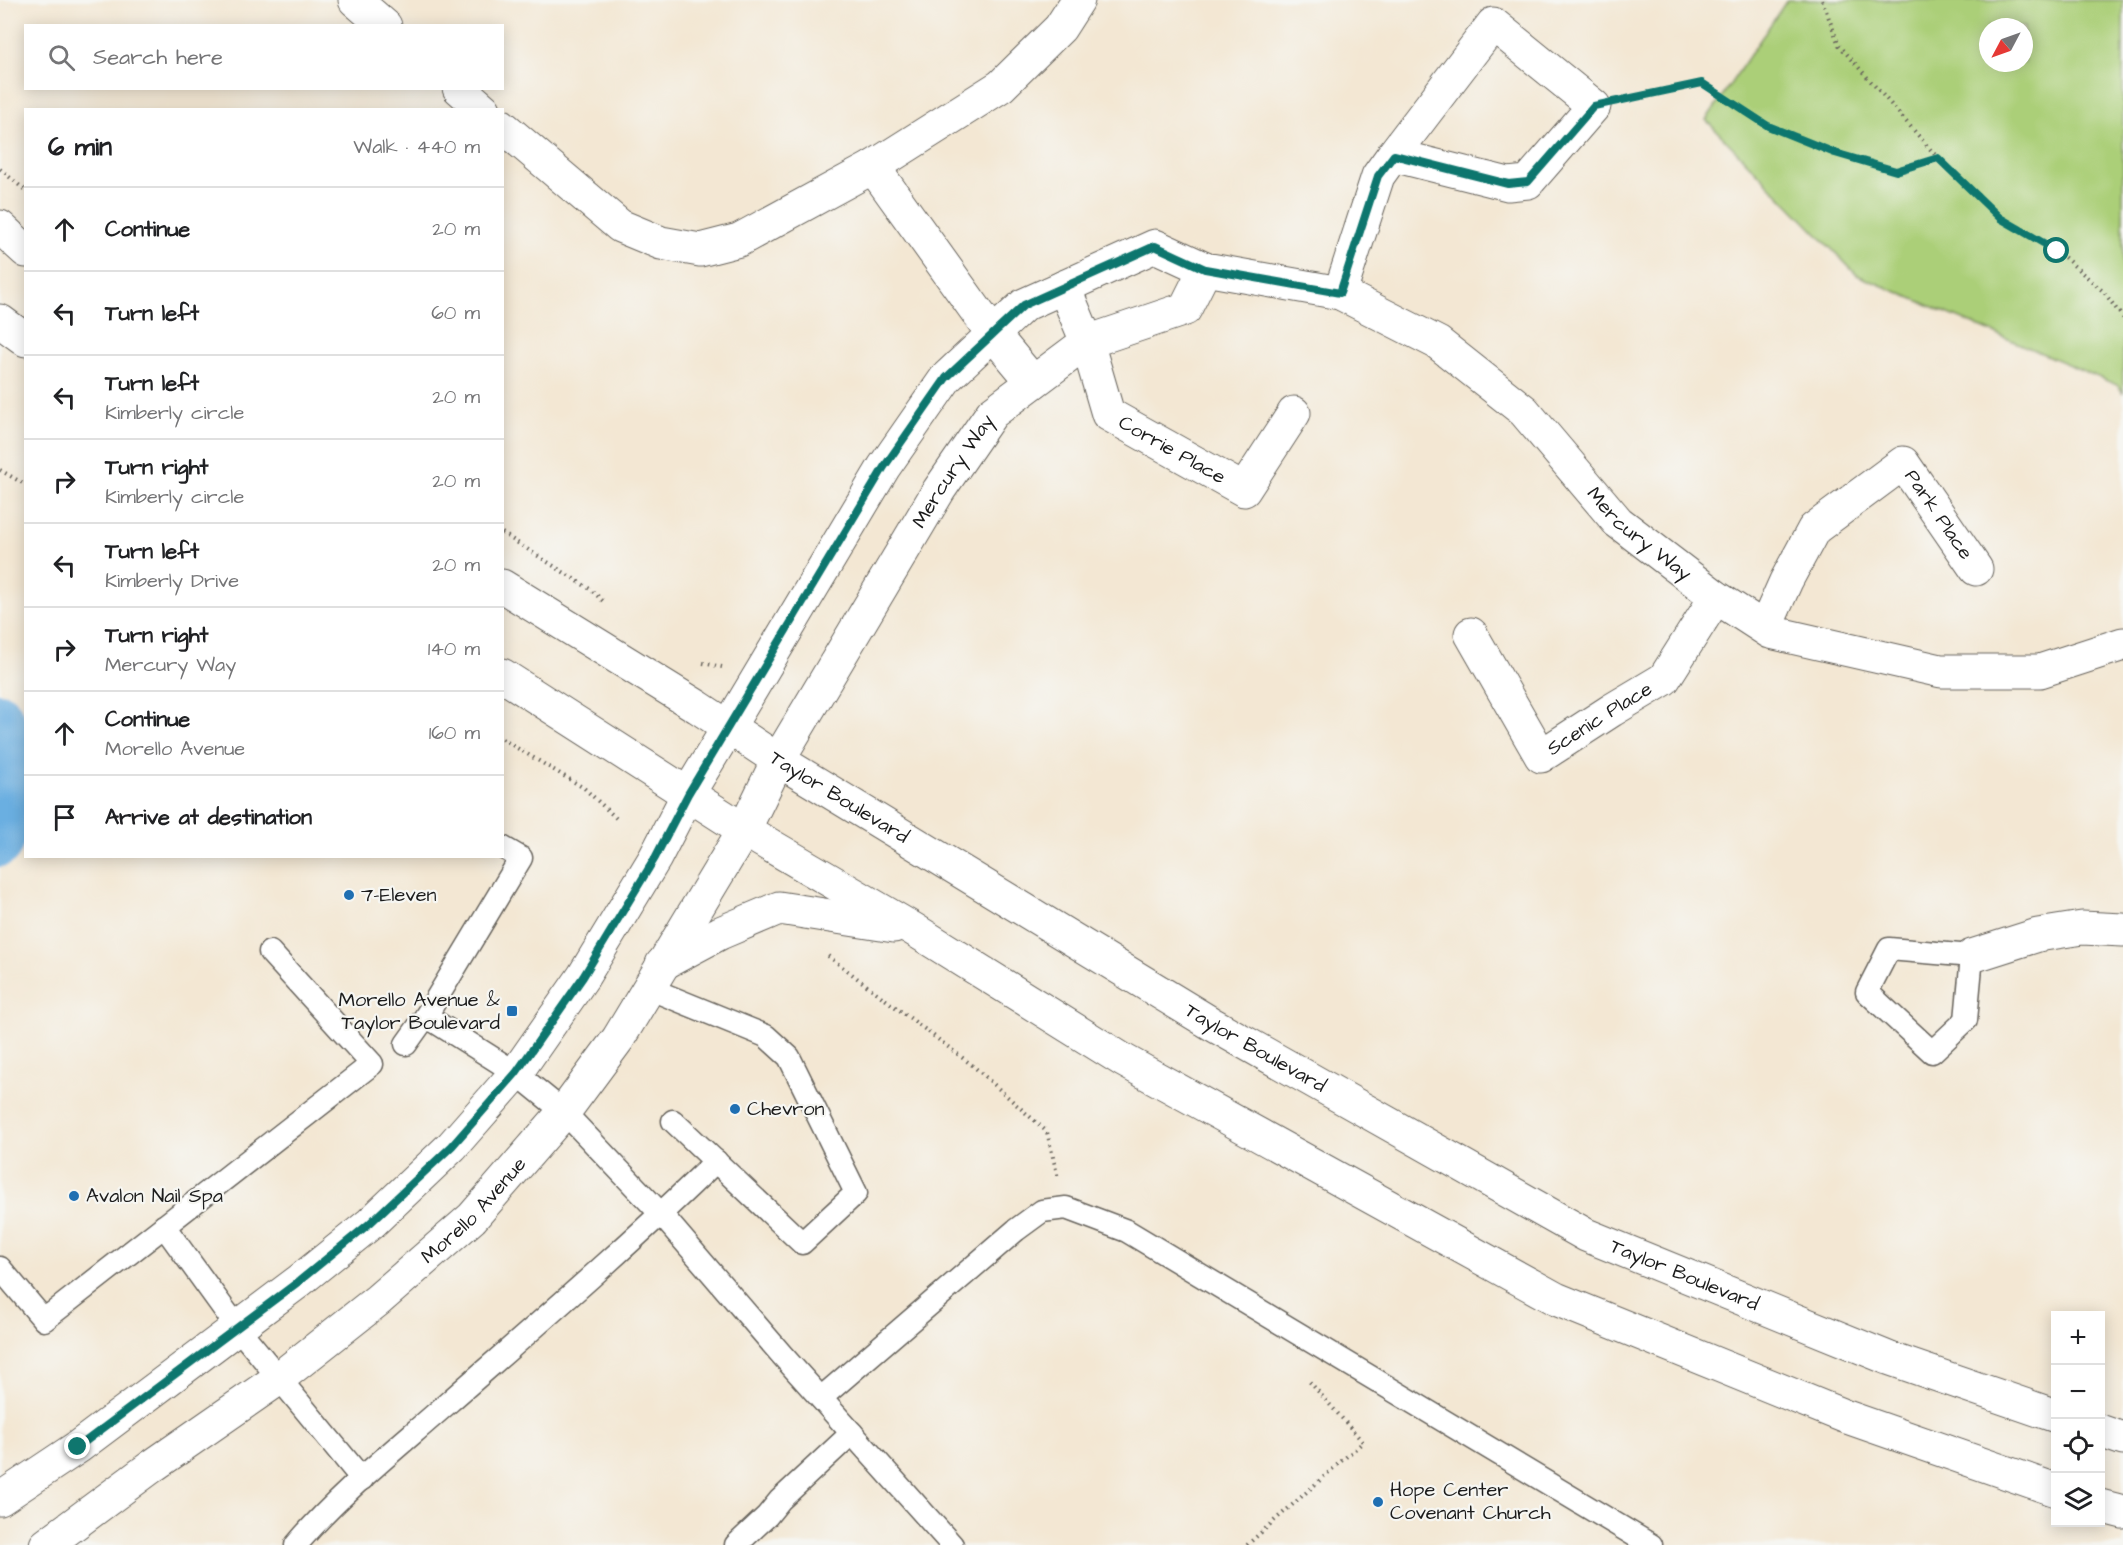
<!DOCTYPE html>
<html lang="en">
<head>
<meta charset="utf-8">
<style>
  body { margin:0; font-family:"Architects Daughter",sans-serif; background:#f6f6f6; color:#202124 }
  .controls { position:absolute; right:18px; bottom:18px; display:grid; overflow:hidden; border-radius:0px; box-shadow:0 3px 15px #0003 }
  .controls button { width:54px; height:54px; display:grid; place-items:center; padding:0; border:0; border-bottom:2px solid #e0e0e0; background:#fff; color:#202124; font:30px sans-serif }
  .compass { position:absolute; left:1979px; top:18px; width:54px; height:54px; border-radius:50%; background:#fff; box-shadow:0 3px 15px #0003; rotate:229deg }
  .stop { position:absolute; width:18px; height:18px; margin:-14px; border:4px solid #0f766e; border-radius:50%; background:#fff }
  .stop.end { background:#0f766e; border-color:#fff; box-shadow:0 2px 6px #0008 }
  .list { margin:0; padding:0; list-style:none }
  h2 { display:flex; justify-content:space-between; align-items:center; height:78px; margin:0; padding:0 24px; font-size:26px }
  h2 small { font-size:20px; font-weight:400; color:#757577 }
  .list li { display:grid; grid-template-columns:39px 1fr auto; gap:18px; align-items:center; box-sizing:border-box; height:84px; padding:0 24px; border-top:2px solid #e0e0e0 }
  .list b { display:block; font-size:22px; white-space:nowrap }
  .list p { margin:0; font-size:20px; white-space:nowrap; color:#757577 }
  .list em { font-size:20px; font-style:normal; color:#757577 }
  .icon { flex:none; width:33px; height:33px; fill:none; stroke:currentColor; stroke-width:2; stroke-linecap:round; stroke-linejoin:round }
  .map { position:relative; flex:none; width:2123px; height:1545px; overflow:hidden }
  .search { position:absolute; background:#fff; box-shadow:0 3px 15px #0003; left:24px; top:24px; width:480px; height:66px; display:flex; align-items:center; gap:15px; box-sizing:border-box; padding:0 21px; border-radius:0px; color:#757577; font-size:22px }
  .panel { position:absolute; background:#fff; box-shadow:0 3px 15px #0003; left:24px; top:108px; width:480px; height:750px; border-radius:0px }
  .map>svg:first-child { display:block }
  .green { fill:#abcf78; stroke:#64764a; stroke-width:1.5; fill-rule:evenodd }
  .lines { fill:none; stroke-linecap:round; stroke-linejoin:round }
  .canal { stroke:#6bafe1; stroke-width:44 }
  .lane-casing { stroke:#67635c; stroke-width:25 }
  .street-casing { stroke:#67635c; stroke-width:35 }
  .secondary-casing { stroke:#67635c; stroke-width:35 }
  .primary-casing { stroke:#67635c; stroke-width:35 }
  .path { stroke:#67635c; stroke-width:4; stroke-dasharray:1.5 4.5; stroke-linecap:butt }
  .lane { stroke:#fff; stroke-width:22 }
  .street { stroke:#fff; stroke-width:33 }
  .secondary { stroke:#fff; stroke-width:33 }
  .primary { stroke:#fff; stroke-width:33 }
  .route { stroke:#0f766e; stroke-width:8 }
  .poi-dot { fill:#1f6fb2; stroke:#f6f6f2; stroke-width:2 }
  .labels { text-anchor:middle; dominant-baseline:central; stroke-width:4.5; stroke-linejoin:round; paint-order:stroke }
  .street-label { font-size:20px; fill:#1c1c1c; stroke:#f6f6f2 }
  .poi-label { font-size:20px; fill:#1c1c1c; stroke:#f6f6f2; text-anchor:start }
</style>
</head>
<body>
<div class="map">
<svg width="2123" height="1545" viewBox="0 0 2123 1545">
  <rect width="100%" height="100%" fill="#f6f6f2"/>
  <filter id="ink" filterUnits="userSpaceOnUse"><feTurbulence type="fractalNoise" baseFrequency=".0167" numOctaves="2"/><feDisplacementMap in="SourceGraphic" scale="12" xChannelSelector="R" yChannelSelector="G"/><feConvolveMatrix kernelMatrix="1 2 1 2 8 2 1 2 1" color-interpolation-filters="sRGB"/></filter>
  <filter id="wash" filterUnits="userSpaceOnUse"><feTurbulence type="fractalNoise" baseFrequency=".008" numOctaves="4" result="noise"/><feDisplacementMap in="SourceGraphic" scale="24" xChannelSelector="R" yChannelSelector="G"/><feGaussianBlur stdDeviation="1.35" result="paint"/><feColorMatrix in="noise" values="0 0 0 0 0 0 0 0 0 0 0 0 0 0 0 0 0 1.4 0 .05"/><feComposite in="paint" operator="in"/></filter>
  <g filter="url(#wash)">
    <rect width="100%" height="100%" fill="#f3e7d3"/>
    <!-- green -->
    <path class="green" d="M 1787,0 L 2123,0 L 2123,392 L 2117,385 L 1857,275 L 1706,120 ZM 1988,27 L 2024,27 L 2024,63 L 1988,63 Z"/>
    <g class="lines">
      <!-- canal -->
      <path class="canal" d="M 0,715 C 25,759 20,800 0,845"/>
    </g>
  </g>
  <g filter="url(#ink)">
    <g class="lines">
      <!-- lane casing -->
      <g class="lane-casing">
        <g id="lane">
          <path d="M 1889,949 L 1972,956 L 1966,1020 L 1932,1052 L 1867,992 Z"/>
          <path d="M 648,988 L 766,1036 L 789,1057 L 856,1193 L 802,1243 L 673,1121"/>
          <path d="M 426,1016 L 516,1073 L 564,1112 L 661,1214 L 782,1355 L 952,1545"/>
          <path d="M 406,1044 L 426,1016 L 521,858 L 502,847"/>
          <path d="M 164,1226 L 237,1327 L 362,1479"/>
          <path d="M 0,1268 L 44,1320 L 372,1064 L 270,952"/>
          <path d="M 821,1398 L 1016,1230 L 1042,1211 L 1066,1208 L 1127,1231 L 1651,1545"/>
          <path d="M 296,1545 C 341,1492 397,1448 449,1402 C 539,1323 630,1245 716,1161"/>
          <path d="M 736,1545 L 767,1516 L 780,1500 L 852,1433"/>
        </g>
      </g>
      <!-- street casing -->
      <g class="street-casing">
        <g id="street">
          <path d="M 355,0 L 385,26"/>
          <path d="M 459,88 L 484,110"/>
          <path d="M 502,126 L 620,226 L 661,243 L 700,250 L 739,240 L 873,167 L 1001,86 L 1060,28 L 1078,0"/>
          <path d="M 873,167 L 993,334 L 1033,382"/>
          <path id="s1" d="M 1064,287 L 1087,342 L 1108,414 L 1244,490 L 1294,413"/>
          <path d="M 1340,293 L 1378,176 L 1393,155 L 1493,24 L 1594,106 L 1528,182 L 1508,184 L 1393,155"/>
          <path id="s2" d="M 1765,628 L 1786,581 L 1814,529 L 1903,463 L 1976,569"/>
          <path id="s3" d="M 1471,634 L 1541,756 L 1612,710 L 1664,679 L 1716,597"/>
          <path id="s4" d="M 728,728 L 884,467 L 946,378 L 1024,305 L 1155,246 L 1205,269 L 1340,293 L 1438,343 L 1524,411 L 1618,522 L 1716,597 L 1770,632 L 1941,671 L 2040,671 L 2123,644"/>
          <path id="s5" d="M 778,760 L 939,490 L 992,413 L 1087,342 L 1185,309 L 1205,269"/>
          <path d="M 1972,956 L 2038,935 L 2082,928 L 2123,930"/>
        </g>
      </g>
      <!-- secondary casing -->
      <g class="secondary-casing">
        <g id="secondary">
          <path d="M 0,1499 L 78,1447 L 298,1282 L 371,1223 L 452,1146 L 516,1073 L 583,977 L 655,858 L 688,794 L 728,728"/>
          <path id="s6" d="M 46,1545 L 151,1467 L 278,1379 L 378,1300 L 472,1218 L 564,1112 L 618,1039 L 744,830 L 778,760"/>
        </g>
      </g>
      <!-- primary casing -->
      <g class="primary-casing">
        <g id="primary">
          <path d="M 0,227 L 26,251"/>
          <path d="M 0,321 L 26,340"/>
          <path id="s7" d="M 502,586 L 698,707 L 778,760 L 1212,1024 L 1586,1235 L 1888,1358 L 2056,1416"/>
          <path d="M 502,675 L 744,830 L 913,929 L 1123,1060 L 1556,1299 L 1844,1416 L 2056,1490"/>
          <path d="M 662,964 L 720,933 L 779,908 L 894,926"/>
          <path d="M 2100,1431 L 2123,1439"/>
          <path d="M 2100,1506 L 2123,1512"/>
        </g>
      </g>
      <!-- path -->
      <g class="path">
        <path d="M 1822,0 L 1839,45 L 1938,158 L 2000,217 L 2057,251 L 2104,292 L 2123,318"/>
        <path d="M 1630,98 L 1702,83 L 1768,126 L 1835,153 L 1896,171 L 1938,158"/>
        <path d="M 0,169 L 26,191"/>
        <path d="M 0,470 L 26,485"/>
        <path d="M 502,533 L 590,589 L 603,601"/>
        <path d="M 703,663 L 722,667"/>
        <path d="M 502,739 L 584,788 L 618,820"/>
        <path d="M 828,956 L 972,1065 L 1047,1132 L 1058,1178"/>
        <path d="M 1247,1545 L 1363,1442 L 1308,1380"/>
      </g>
      <!-- lane -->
      <use href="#lane" class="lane"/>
      <!-- street -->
      <use href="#street" class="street"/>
      <!-- secondary -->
      <use href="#secondary" class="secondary"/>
      <!-- primary -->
      <use href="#primary" class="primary"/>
    </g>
  </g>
  <g class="lines" filter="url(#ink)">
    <!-- route -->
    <path class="route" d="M 78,1447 L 298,1282 L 370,1223 L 452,1146 L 516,1073 L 583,977 L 655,858 L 688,794 L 884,467 L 946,378 L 1024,305 L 1155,246 L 1205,269 L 1340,293 L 1378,176 L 1394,155 L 1508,184 L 1528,182 L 1594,106 L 1702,83 L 1768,126 L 1835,153 L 1896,171 L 1938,158 L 2000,218 L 2057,251"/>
  </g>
  <!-- markers -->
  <g class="poi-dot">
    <circle cx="349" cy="895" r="6"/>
    <rect x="506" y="1005" width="12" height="12" rx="3"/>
    <circle cx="735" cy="1109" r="6"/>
    <circle cx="74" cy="1196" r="6"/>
    <circle cx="1378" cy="1502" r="6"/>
  </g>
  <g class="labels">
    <!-- street labels -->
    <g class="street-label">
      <text stroke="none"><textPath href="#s1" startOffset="208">Corrie Place</textPath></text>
      <text stroke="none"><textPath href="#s5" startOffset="338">Mercury Way</textPath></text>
      <text stroke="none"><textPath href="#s2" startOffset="284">Park Place</textPath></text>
      <text stroke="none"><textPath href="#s4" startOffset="1244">Mercury Way</textPath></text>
      <text stroke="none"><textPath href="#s3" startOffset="210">Scenic Place</textPath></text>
      <text stroke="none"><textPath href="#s7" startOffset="398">Taylor Boulevard</textPath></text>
      <text stroke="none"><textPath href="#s7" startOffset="884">Taylor Boulevard</textPath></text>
      <text stroke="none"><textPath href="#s6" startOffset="544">Morello Avenue</textPath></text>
      <text stroke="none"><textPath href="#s7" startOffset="1370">Taylor Boulevard</textPath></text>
    </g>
    <!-- poi labels -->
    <g class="poi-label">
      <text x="361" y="895">7-Eleven</text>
      <text x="500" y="1000" text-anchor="end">Morello Avenue &amp;<tspan x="500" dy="23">Taylor Boulevard</tspan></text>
      <text x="747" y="1109">Chevron</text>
      <text x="86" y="1196">Avalon Nail Spa</text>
      <text x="1390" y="1490">Hope Center<tspan x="1390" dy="23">Covenant Church</tspan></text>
    </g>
  </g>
</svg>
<div class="controls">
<button>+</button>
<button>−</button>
<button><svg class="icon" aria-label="locate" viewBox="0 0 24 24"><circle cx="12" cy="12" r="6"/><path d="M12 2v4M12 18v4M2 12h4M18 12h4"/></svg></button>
<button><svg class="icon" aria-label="layers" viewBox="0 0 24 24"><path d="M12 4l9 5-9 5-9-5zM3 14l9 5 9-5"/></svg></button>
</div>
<svg class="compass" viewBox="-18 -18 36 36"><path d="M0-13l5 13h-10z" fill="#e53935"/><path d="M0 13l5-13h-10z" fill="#757577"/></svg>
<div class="stop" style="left:2057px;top:251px"></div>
<div class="stop end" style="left:78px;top:1447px"></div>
<div class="search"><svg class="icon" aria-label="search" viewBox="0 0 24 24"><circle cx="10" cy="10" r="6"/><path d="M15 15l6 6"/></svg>Search here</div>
<section class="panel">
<h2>6 min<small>Walk · 440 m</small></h2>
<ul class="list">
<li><svg class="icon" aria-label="ahead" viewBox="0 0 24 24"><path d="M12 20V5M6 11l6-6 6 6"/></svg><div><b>Continue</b></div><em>20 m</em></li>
<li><svg class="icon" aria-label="left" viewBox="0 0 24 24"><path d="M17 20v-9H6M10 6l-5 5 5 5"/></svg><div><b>Turn left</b></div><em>60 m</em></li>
<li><svg class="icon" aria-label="left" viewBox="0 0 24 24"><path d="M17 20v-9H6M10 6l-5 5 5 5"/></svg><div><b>Turn left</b><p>Kimberly circle</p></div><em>20 m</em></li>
<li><svg class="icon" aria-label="right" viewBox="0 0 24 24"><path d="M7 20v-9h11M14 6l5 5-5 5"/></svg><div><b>Turn right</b><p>Kimberly circle</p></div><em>20 m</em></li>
<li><svg class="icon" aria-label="left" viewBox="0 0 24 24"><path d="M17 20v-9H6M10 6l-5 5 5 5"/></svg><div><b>Turn left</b><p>Kimberly Drive</p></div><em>20 m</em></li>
<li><svg class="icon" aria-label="right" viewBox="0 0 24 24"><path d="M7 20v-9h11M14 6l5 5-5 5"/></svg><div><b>Turn right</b><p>Mercury Way</p></div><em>140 m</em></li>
<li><svg class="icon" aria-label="ahead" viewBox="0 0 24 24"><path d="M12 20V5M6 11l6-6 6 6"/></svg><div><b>Continue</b><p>Morello Avenue</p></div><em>160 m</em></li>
<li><svg class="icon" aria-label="arrive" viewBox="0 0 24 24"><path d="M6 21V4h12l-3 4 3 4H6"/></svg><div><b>Arrive at destination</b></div></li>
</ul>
</section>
</div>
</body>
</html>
